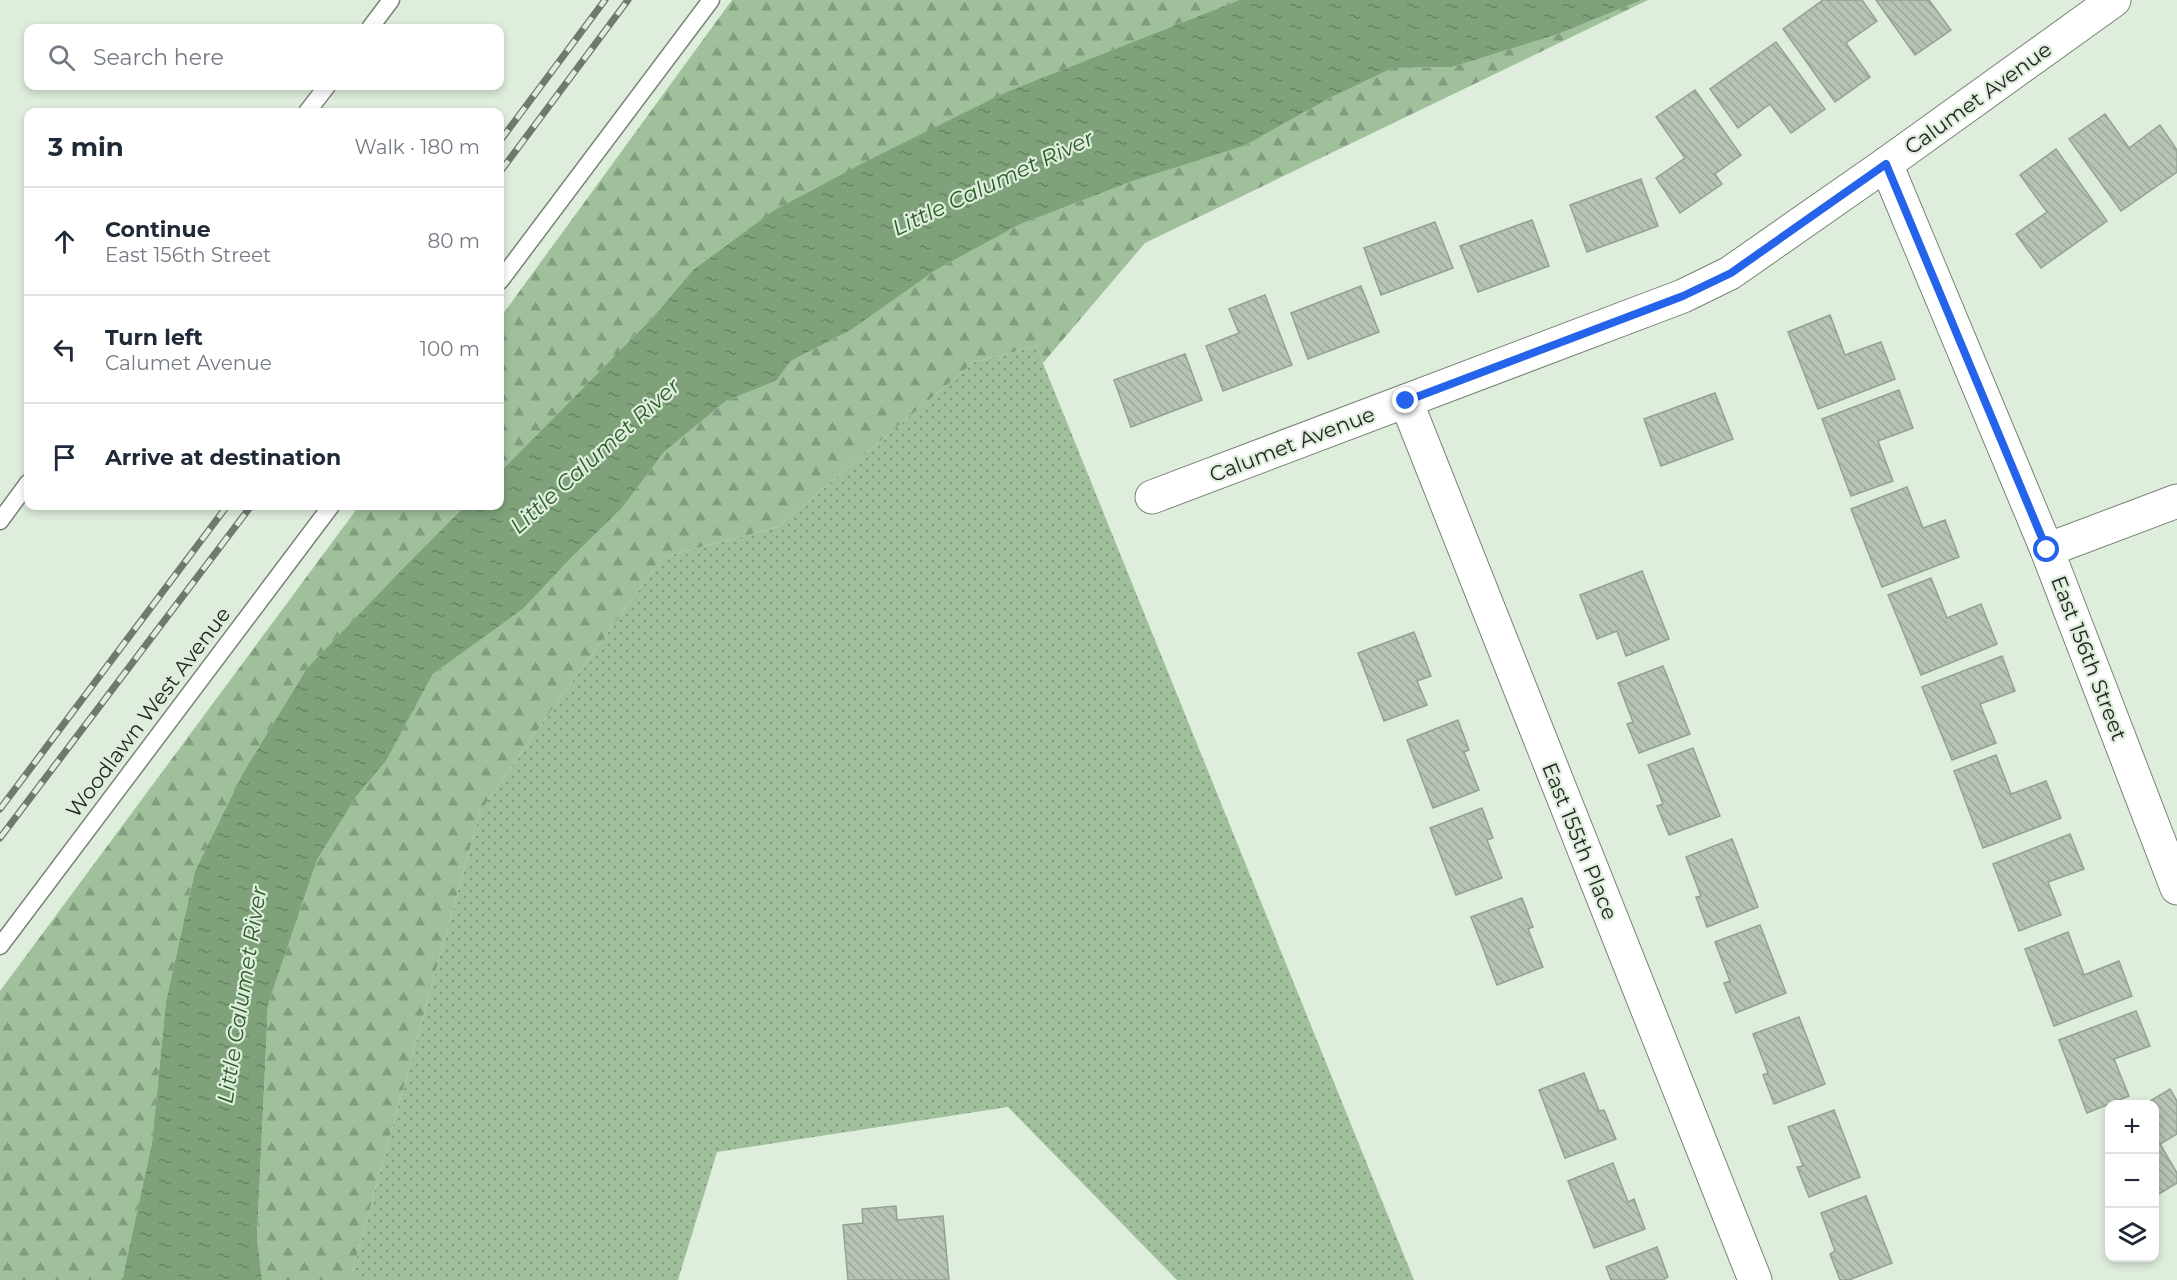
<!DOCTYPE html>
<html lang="en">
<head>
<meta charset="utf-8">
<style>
  body { margin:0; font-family:Montserrat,sans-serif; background:#f6f6f7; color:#1f2937 }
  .controls { position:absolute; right:18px; bottom:18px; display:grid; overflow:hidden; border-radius:12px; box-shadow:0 3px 9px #0003 }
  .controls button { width:54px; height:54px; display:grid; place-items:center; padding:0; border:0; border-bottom:2px solid #e0e1e3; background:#fff; color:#1f2937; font:30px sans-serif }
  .stop { position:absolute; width:18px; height:18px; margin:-14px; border:4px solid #2563eb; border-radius:50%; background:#fff }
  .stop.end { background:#2563eb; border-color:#fff; box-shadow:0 2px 6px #0008 }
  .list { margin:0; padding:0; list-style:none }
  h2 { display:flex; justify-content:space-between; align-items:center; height:78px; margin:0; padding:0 24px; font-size:26px }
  h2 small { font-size:20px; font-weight:400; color:#747a83 }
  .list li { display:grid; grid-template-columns:39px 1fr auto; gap:18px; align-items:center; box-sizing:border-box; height:108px; padding:0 24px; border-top:2px solid #e0e1e3 }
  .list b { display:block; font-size:22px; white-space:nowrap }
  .list p { margin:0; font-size:20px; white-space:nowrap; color:#747a83 }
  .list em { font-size:20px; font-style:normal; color:#747a83 }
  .icon { flex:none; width:33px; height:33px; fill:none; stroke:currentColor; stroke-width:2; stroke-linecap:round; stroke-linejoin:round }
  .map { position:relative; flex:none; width:2177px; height:1280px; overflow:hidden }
  .search { position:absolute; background:#fff; box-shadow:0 3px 9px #0003; left:24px; top:24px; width:480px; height:66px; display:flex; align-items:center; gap:15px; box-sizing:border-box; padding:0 21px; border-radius:12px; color:#747a83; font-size:22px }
  .panel { position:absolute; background:#fff; box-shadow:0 3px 9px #0003; left:24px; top:108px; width:480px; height:402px; border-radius:12px }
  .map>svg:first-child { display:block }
  .green { fill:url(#green-dots) }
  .forest { fill:url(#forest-firs) }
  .water { fill:url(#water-ripples) }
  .building { fill:url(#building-back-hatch); stroke:#94a292; stroke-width:1.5 }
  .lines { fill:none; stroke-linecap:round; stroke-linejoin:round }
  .service-casing { stroke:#788576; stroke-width:19 }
  .minor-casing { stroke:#788576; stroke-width:35 }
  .service { stroke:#fff; stroke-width:16 }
  .minor { stroke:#fff; stroke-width:33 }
  .rail-casing { stroke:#70796e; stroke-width:7 }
  .rail { stroke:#deeddc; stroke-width:4.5; stroke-dasharray:14; stroke-linecap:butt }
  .route { stroke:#2563eb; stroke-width:8 }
  .labels { text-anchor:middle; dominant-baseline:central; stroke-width:4.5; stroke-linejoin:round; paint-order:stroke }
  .street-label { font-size:21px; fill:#222721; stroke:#deeddc }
  .water-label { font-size:22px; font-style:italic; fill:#2c5d27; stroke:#deeddc }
</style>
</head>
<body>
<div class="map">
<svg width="2177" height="1280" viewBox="0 0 2177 1280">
  <defs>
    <pattern id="green-dots" width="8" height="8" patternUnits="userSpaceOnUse" patternTransform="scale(1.5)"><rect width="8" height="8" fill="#a0c09c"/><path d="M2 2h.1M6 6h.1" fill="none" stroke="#829c7f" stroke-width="1.8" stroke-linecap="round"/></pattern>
    <pattern id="forest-firs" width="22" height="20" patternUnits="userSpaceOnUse" patternTransform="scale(1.5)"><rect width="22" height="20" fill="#a0c09c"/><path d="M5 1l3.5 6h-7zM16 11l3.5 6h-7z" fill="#829c7f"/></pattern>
    <pattern id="water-ripples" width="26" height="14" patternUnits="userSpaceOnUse" patternTransform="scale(1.5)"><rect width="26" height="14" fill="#7fa27b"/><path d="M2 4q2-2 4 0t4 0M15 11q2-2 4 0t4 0" fill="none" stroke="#688464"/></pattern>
    <pattern id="building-back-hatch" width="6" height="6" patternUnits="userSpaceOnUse" patternTransform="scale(1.5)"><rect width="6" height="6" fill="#b6c4b4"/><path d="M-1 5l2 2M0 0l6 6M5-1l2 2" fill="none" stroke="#9ca89a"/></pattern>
  </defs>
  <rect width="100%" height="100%" fill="#deeddc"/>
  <!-- green -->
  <path class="green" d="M 1036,346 L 1414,1280 L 1177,1280 L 1008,1107 L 717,1152 L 678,1280 L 350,1280 L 480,812 L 555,705 L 663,557 L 778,527 L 974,362 Z"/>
  <!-- forest -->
  <g class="forest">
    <path d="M 732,0 L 1239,0 L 1006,92 L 692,271 L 654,316 L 500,472 L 500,318 Z"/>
    <path d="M 1642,0 L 1648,0 L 1145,243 L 1043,363 L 1036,346 L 974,362 L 778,527 L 663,557 L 555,705 L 480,812 L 350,1280 L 262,1280 L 257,1237 L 268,1005 L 317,860 L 356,797 L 386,761 L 433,674 L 523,609 L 573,556 L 622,508 L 664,452 L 726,401 L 776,381 L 791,361 L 851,330 L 936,270 L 1021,224 L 1133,181 L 1244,146 L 1332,97 L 1393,68 L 1452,67 L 1556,35 Z"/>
    <path d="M 359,506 L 465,506 L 413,558 L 307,668 L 243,773 L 195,871 L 166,1001 L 152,1143 L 124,1271 L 124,1280 L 0,1280 L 0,991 Z"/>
  </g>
  <!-- water -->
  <path class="water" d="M 1239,0 L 1642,0 L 1556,35 L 1452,67 L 1393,68 L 1332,97 L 1244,146 L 1133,181 L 1021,224 L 936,270 L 851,330 L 791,361 L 776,381 L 726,401 L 664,452 L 622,508 L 573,556 L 523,609 L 433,674 L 386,761 L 356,797 L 317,860 L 268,1005 L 257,1237 L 262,1280 L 124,1280 L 124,1271 L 152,1143 L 166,1001 L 195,871 L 243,773 L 307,668 L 413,558 L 465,506 L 500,506 L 500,472 L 654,316 L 692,271 L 773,211 L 867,161 L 1006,92 Z"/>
  <!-- building -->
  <g class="building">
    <path d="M 1823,0 L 1862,0 L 1877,21 L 1846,43 L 1870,77 L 1835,102 L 1783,29 Z"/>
    <path d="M 1876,0 L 1929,0 L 1951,30 L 1915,55 Z"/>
    <path d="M 1776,42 L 1825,109 L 1791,133 L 1770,104 L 1738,128 L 1710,89 Z"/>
    <path d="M 1695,90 L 1741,155 L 1715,174 L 1722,184 L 1680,213 L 1656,178 L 1685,158 L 1656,117 Z"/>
    <path d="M 2105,114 L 2129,148 L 2160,125 L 2177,150 L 2177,172 L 2121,211 L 2069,139 Z"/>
    <path d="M 2056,149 L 2107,221 L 2041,268 L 2016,234 L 2047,212 L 2020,175 Z"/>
    <path d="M 1641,179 L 1658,226 L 1587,252 L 1570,205 Z"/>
    <path d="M 1532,220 L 1549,266 L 1478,292 L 1460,246 Z"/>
    <path d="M 1435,222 L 1453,268 L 1381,295 L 1364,248 Z"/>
    <path d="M 1361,286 L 1379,332 L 1308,359 L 1291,313 Z"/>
    <path d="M 1265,295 L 1292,365 L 1223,391 L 1206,346 L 1239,333 L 1229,309 Z"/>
    <path d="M 1830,315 L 1845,355 L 1881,342 L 1895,379 L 1818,409 L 1788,332 Z"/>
    <path d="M 1185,354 L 1202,400 L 1131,427 L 1114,380 Z"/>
    <path d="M 1899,390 L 1913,428 L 1878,441 L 1893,481 L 1851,496 L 1822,419 Z"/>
    <path d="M 1715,393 L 1733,439 L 1661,466 L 1644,419 Z"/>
    <path d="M 1907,487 L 1923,528 L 1945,520 L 1959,557 L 1882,587 L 1851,509 Z"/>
    <path d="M 1642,571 L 1669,639 L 1626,656 L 1617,631 L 1597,639 L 1580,595 Z"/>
    <path d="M 1931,578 L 1947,618 L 1981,604 L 1997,644 L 1921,675 L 1888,595 Z"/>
    <path d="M 1414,632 L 1431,676 L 1417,681 L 1427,705 L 1384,721 L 1358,653 Z"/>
    <path d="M 2002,656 L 2015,691 L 1980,704 L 1996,743 L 1952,760 L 1922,687 Z"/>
    <path d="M 1663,666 L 1690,734 L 1639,753 L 1627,724 L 1633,722 L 1618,683 Z"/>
    <path d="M 1458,720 L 1469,750 L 1464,752 L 1479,790 L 1433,808 L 1407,740 Z"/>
    <path d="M 1693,748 L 1720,816 L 1669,835 L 1657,806 L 1663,804 L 1648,765 Z"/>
    <path d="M 1996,755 L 2011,794 L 2046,781 L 2061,818 L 1983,848 L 1954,771 Z"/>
    <path d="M 1482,808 L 1493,838 L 1487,840 L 1502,878 L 1456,895 L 1430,828 Z"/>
    <path d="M 2070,834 L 2084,869 L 2048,882 L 2061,915 L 2019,931 L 1993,864 Z"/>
    <path d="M 1732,839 L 1758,907 L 1707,927 L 1696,897 L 1701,896 L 1686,857 Z"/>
    <path d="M 1522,898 L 1533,927 L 1528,929 L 1543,967 L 1497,985 L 1471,917 Z"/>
    <path d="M 1760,925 L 1786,993 L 1736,1013 L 1724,983 L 1730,981 L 1715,942 Z"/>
    <path d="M 2068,932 L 2084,975 L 2119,961 L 2132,996 L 2054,1026 L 2025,949 Z"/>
    <path d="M 2136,1011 L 2150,1046 L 2114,1059 L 2129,1096 L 2087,1113 L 2059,1040 Z"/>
    <path d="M 1799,1017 L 1825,1084 L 1774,1104 L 1763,1075 L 1768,1073 L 1753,1034 Z"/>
    <path d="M 1584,1073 L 1599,1111 L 1604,1110 L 1616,1139 L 1565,1158 L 1539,1090 Z"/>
    <path d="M 2170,1089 L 2177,1101 L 2177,1134 L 2160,1144 L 2177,1173 L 2177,1183 L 2154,1197 L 2154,1104 L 2145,1104 Z"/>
    <path d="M 1834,1110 L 1860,1177 L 1809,1197 L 1797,1167 L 1803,1166 L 1788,1127 Z"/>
    <path d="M 1613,1163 L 1628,1202 L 1634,1199 L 1645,1229 L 1594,1248 L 1568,1181 Z"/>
    <path d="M 1866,1196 L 1892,1263 L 1849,1280 L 1840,1280 L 1830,1254 L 1835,1251 L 1821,1213 Z"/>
    <path d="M 896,1206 L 897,1220 L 943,1216 L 949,1280 L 848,1280 L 843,1225 L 863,1223 L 862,1209 Z"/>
    <path d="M 1657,1247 L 1668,1277 L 1663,1280 L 1611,1280 L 1606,1267 Z"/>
  </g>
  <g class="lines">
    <!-- service casing -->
    <g class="service-casing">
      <g id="service">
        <path d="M 370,28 L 391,0"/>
        <path d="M 307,112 L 327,86"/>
        <path d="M 500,281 L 711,0"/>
        <path d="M 0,521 L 28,483"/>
        <path d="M 0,946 L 331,506"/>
      </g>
    </g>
    <!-- minor casing -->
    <g class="minor-casing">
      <g id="minor">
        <path d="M 1886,164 L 2047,550 L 2177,888"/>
        <path d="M 1406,401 L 1755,1280"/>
        <path d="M 1152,497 L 1683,296 L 1730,273 L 1886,164 L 2114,0"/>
        <path d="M 2047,550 L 2177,501"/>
      </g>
    </g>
    <!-- service -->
    <use href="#service" class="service"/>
    <!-- minor -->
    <use href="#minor" class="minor"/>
    <!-- rail casing -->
    <g class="rail-casing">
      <g id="rail">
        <path d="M 500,141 L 605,0"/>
        <path d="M 500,172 L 628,0"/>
        <path d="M 0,809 L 227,506"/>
        <path d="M 0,838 L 251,506"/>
      </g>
    </g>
    <!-- rail -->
    <use href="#rail" class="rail"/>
  </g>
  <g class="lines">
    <!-- route -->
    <path class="route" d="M 1406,401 L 1683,296 L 1731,273 L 1886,164 L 2047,550"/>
  </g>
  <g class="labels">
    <!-- street labels -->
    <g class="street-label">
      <text transform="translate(1978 98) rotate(-36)">Calumet Avenue</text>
      <text transform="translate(1292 444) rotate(-21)">Calumet Avenue</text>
      <text transform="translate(2089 658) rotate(69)">East 156th Street</text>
      <text transform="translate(148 712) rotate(-53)">Woodlawn West Avenue</text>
      <text transform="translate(1580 841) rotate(68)">East 155th Place</text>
    </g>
    <!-- water labels -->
    <g class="water-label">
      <text transform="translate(993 183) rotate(-25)">Little Calumet River</text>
      <text transform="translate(595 456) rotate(-42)">Little Calumet River</text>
      <text transform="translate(242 995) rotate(-81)">Little Calumet River</text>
    </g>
  </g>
</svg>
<div class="controls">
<button>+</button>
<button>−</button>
<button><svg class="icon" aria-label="layers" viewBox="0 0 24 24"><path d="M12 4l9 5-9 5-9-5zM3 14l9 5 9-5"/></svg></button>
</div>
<div class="stop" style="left:2047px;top:550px"></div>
<div class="stop end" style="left:1406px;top:401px"></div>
<div class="search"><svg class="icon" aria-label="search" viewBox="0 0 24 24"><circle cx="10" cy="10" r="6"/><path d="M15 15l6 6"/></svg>Search here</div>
<section class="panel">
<h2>3 min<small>Walk · 180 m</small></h2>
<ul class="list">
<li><svg class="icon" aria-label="ahead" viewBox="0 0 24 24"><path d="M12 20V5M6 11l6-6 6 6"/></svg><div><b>Continue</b><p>East 156th Street</p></div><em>80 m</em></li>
<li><svg class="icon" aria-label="left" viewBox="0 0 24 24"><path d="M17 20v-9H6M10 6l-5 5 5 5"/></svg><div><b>Turn left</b><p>Calumet Avenue</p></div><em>100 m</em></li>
<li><svg class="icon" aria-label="arrive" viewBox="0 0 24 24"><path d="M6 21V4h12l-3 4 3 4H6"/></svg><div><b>Arrive at destination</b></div></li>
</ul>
</section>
</div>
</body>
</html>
